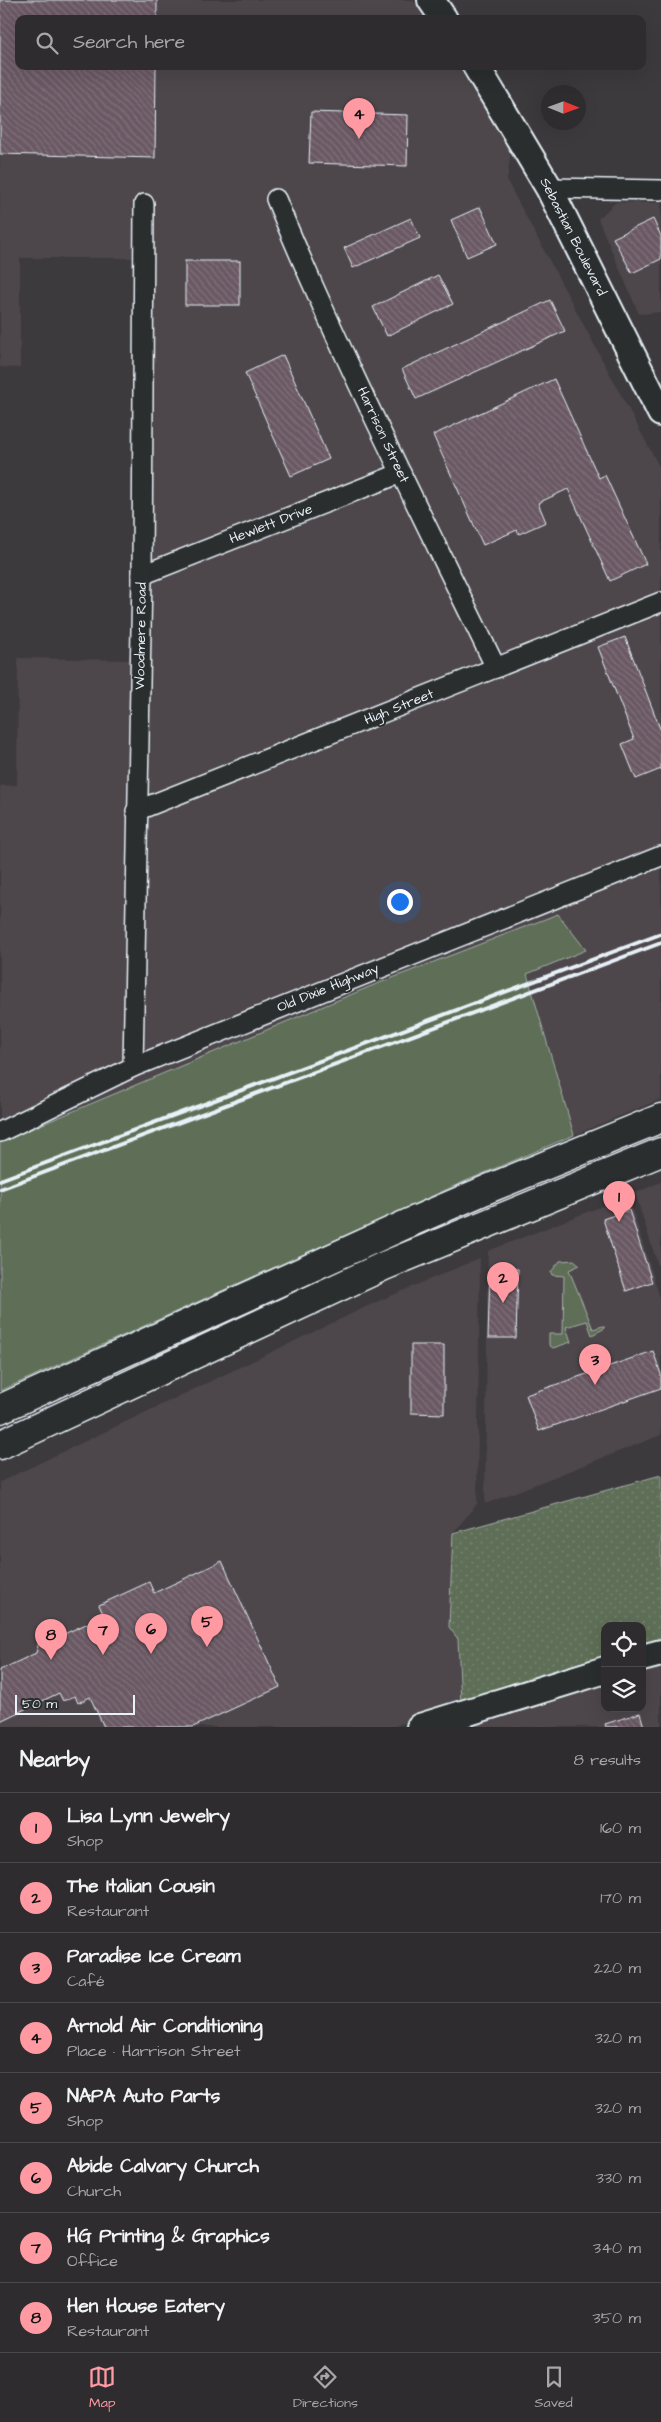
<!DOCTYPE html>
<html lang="en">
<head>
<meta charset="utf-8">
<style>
  body { margin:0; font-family:"Architects Daughter",sans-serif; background:#363436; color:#f1f3f6 }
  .controls { position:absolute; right:15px; bottom:15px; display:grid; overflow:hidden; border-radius:10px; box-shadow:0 5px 20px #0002 }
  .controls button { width:45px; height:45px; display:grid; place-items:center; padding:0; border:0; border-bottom:1px solid #49484a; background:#2e2c2e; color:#f1f3f6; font:25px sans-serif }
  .compass { position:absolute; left:541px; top:85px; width:45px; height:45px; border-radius:50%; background:#2e2c2e; box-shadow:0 5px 20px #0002; rotate:91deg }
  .scale { position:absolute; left:15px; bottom:12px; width:120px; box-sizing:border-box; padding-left:5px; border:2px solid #e8f1f8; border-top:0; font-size:14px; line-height:18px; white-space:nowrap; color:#e8f1f8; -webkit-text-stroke:4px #2a2d2e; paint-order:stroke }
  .you { position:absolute; left:399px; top:901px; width:18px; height:18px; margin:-12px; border:4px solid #fff; border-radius:50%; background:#1a73e8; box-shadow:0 0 0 8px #1a73e833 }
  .badge { display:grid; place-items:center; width:32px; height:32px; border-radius:50%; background:#ff9aa2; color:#111; font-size:16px; font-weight:700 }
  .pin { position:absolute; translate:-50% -41px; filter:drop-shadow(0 1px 2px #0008) }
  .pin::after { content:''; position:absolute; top:26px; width:18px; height:15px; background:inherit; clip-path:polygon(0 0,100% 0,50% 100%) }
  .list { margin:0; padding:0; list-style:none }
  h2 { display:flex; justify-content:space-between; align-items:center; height:65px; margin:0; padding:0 20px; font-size:21px }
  h2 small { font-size:16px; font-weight:400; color:#a7a7aa }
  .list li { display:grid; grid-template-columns:32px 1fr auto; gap:15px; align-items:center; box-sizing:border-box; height:70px; padding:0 20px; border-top:1px solid #49484a }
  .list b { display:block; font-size:19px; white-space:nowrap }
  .list p { margin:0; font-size:16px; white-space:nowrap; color:#a7a7aa }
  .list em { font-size:16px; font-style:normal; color:#a7a7aa }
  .icon { flex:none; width:28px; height:28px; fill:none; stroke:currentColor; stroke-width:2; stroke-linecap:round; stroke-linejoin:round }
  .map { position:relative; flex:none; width:661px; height:1727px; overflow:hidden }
  .search { position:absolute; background:#2e2c2e; box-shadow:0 5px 20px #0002; left:15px; right:15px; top:15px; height:55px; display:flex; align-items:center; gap:12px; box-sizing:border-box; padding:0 18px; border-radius:10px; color:#a7a7aa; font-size:19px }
  .sheet { height:625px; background:#2e2c2e }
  nav { display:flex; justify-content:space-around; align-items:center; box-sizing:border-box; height:70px; border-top:1px solid #49484a; background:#2e2c2e; font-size:14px; color:#a7a7aa }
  nav a { display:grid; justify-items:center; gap:2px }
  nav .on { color:#ff9aa2 }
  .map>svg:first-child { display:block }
  .built { fill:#4d464c }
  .grass { fill:#5e6e57; stroke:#a3b0a8 }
  .park { fill:url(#park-dots); stroke:#a3b0a8 }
  .building { fill:url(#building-back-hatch); stroke:#e8f1f8 }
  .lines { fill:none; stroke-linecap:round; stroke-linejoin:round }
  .street-casing { stroke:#e8f1f8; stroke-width:22 }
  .secondary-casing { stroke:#e8f1f8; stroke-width:30 }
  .primary-casing { stroke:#e8f1f8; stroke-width:31 }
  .street { stroke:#2a2d2e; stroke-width:19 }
  .secondary { stroke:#2a2d2e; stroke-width:26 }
  .primary { stroke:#2a2d2e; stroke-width:28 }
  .rail { stroke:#e8f1f8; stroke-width:4 }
  .labels { text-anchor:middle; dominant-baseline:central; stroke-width:4; stroke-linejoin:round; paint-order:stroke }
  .street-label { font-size:14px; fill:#e8f1f8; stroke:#2a2d2e }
</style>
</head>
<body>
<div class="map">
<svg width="661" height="1727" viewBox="0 0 661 1727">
  <defs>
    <pattern id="park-dots" width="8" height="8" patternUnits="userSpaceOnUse" patternTransform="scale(1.25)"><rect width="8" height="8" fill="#5e6e57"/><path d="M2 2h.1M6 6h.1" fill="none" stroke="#758370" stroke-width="1.8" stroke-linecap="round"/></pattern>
    <pattern id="building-back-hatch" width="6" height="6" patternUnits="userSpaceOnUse" patternTransform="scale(1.25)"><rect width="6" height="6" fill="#6a5963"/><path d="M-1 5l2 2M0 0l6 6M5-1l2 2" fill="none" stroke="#7f717a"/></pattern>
  </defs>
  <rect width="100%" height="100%" fill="#3d3a3e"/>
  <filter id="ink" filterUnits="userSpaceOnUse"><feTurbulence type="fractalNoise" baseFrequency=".02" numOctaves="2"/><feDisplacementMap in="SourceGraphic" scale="10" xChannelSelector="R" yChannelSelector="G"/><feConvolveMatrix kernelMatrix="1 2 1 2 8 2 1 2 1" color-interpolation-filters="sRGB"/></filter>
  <g filter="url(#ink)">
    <!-- built -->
    <g class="built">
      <path d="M 0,0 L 413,0 L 426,19 L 19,19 L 19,66 L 457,66 L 510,144 L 510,157 L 507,181 L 661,470 L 661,592 L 501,657 L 409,470 L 281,189 L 264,195 L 292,262 L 389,469 L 152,562 L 153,196 L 135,196 L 134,258 L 20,258 L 20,368 L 0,367 Z"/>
      <path d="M 616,202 L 661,203 L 661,312 L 639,314 L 598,219 Z"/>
      <path d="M 396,484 L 484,664 L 146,798 L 151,580 Z"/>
      <path d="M 661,610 L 661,847 L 143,1054 L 145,816 Z"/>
      <path d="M 18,658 L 130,660 L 127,806 L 124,807 L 127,813 L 124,1062 L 0,1122 L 0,786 L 17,785 Z"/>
      <path d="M 661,865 L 661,1099 L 574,1135 L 527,974 L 305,1015 L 0,1142 L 135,1075 L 142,1075 L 142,1072 Z"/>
      <path d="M 661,1182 L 661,1275 L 635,1193 Z"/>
      <path d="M 628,1196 L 661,1301 L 661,1435 L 485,1504 L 488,1251 Z"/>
      <path d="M 480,1258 L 477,1504 L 453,1533 L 449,1627 L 458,1639 L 461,1705 L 391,1727 L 0,1727 L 0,1482 L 374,1303 Z"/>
      <path d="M 661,1661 L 661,1727 L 463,1727 L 605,1679 L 605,1708 L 642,1708 L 642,1667 Z"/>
    </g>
    <!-- grass -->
    <g class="grass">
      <path d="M 558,914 L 586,950 L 527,974 L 574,1135 L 461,1183 L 0,1391 L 0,1142 L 369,987 Z"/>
      <path d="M 574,1260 L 580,1265 L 569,1270 L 593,1329 L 603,1326 L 605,1328 L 592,1335 L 587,1321 L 566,1327 L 571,1342 L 553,1348 L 549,1345 L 549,1334 L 563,1334 L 564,1276 L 552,1275 L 551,1272 L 560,1261 Z"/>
    </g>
    <!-- park -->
    <path class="park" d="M 661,1475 L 661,1644 L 642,1650 L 642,1626 L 605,1626 L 605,1661 L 461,1705 L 458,1639 L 449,1627 L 453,1533 Z"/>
    <!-- building -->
    <g class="building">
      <path d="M 0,0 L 157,0 L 157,19 L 19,19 L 19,66 L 156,66 L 155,158 L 0,154 Z"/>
      <path d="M 311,112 L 408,115 L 407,166 L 309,163 Z"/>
      <path d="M 480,207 L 497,244 L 467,257 L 451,220 Z"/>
      <path d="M 411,218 L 420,238 L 353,268 L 344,248 Z"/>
      <path d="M 653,219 L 661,236 L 661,259 L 632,273 L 613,238 Z"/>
      <rect x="185" y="261" width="55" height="44"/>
      <path d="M 438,275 L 453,304 L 387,336 L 373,307 Z"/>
      <path d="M 550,300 L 565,331 L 416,399 L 402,369 Z"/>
      <path d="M 283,355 L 329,459 L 291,476 L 245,373 Z"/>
      <path d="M 554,379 L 599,478 L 605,475 L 646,564 L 610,581 L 568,489 L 538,503 L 546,522 L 519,534 L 517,530 L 483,545 L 433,435 Z"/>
      <path d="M 625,637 L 661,731 L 661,769 L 636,779 L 622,744 L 634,739 L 598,647 Z"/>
      <path d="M 629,1210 L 652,1282 L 626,1291 L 603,1219 Z"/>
      <path d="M 490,1268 L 518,1269 L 516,1338 L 488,1338 Z"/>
      <path d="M 411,1345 L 444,1345 L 444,1414 L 411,1413 Z"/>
      <path d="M 653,1351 L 661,1374 L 661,1388 L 539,1431 L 526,1395 Z"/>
      <path d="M 222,1561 L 280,1687 L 193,1727 L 104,1727 L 90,1697 L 78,1703 L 75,1696 L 63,1701 L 59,1693 L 0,1721 L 0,1670 L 36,1653 L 39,1642 L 63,1631 L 64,1634 L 104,1616 L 99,1605 L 149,1582 L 154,1593 Z"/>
      <path d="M 640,1713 L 644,1727 L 606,1727 L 605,1724 Z"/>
    </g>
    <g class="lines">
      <!-- street casing -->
      <g class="street-casing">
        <g id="street">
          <path d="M 549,188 L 661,190"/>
          <path d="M 276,199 C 342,359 421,513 496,668"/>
          <path d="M 142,575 L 401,473"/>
          <path d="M 136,811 L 661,602"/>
          <path d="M 133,1067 L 142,575 L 144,204"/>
          <path d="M 0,1132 L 133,1067 L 661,856"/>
        </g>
      </g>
      <!-- secondary casing -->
      <g class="secondary-casing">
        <g id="secondary">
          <path d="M 431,0 L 444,19"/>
          <path d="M 476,66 L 549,188 L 661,413"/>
          <path d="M 642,1658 L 661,1653"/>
          <path d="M 420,1727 L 605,1670"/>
        </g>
      </g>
      <!-- primary casing -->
      <g class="primary-casing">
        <g id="primary">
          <path d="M 0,1409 L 409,1223 L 490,1188 L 661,1118"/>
          <path d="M 0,1445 L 384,1266 L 661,1152"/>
        </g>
      </g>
      <!-- street -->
      <use href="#street" class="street"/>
      <!-- secondary -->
      <use href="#secondary" class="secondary"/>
      <!-- primary -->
      <use href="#primary" class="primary"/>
      <!-- rail -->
      <g class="rail">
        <path d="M 0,1180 L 661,934"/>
        <path d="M 0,1189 L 661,943"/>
      </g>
    </g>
  </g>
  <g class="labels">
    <!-- street labels -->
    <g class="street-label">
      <text transform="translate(573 237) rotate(63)">Sebastian Boulevard</text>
      <text transform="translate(383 435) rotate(65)">Harrison Street</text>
      <text transform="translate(271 524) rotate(-21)">Hewlett Drive</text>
      <text transform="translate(141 636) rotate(-89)">Woodmere Road</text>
      <text transform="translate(399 707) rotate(-22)">High Street</text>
      <text transform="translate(328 988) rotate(-22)">Old Dixie Highway</text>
    </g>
  </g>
</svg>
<div class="controls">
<button><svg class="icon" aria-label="locate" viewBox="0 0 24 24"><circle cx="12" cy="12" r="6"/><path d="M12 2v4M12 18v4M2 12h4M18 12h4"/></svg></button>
<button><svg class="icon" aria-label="layers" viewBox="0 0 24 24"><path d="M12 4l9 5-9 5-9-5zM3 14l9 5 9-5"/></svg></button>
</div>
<svg class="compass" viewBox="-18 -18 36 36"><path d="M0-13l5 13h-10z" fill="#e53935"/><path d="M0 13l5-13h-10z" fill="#a7a7aa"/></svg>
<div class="scale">50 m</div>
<div class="you"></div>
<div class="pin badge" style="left:619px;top:1222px">1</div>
<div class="pin badge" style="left:503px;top:1303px">2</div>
<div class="pin badge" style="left:595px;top:1385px">3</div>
<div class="pin badge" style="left:359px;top:139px">4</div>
<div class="pin badge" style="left:207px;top:1647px">5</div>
<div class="pin badge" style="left:151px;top:1654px">6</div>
<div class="pin badge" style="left:103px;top:1655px">7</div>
<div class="pin badge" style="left:51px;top:1660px">8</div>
<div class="search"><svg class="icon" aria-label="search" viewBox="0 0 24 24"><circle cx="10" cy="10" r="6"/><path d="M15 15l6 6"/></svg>Search here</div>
</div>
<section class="sheet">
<h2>Nearby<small>8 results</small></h2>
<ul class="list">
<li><span class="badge">1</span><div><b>Lisa Lynn Jewelry</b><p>Shop</p></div><em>160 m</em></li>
<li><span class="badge">2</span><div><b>The Italian Cousin</b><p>Restaurant</p></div><em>170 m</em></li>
<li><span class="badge">3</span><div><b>Paradise Ice Cream</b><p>Café</p></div><em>220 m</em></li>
<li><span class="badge">4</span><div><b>Arnold Air Conditioning</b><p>Place · Harrison Street</p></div><em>320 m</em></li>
<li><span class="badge">5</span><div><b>NAPA Auto Parts</b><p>Shop</p></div><em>320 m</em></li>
<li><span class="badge">6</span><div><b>Abide Calvary Church</b><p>Church</p></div><em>330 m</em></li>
<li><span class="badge">7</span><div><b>HG Printing &amp; Graphics</b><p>Office</p></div><em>340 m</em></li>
<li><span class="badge">8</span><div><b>Hen House Eatery</b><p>Restaurant</p></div><em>350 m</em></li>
</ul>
</section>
<nav>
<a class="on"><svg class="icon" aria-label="map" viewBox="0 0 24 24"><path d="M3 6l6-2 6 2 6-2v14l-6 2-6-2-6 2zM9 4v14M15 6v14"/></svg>Map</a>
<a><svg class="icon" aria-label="directions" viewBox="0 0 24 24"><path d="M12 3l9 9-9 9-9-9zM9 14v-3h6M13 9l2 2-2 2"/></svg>Directions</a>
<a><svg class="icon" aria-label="saved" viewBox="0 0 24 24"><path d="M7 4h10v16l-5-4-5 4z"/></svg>Saved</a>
</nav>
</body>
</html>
